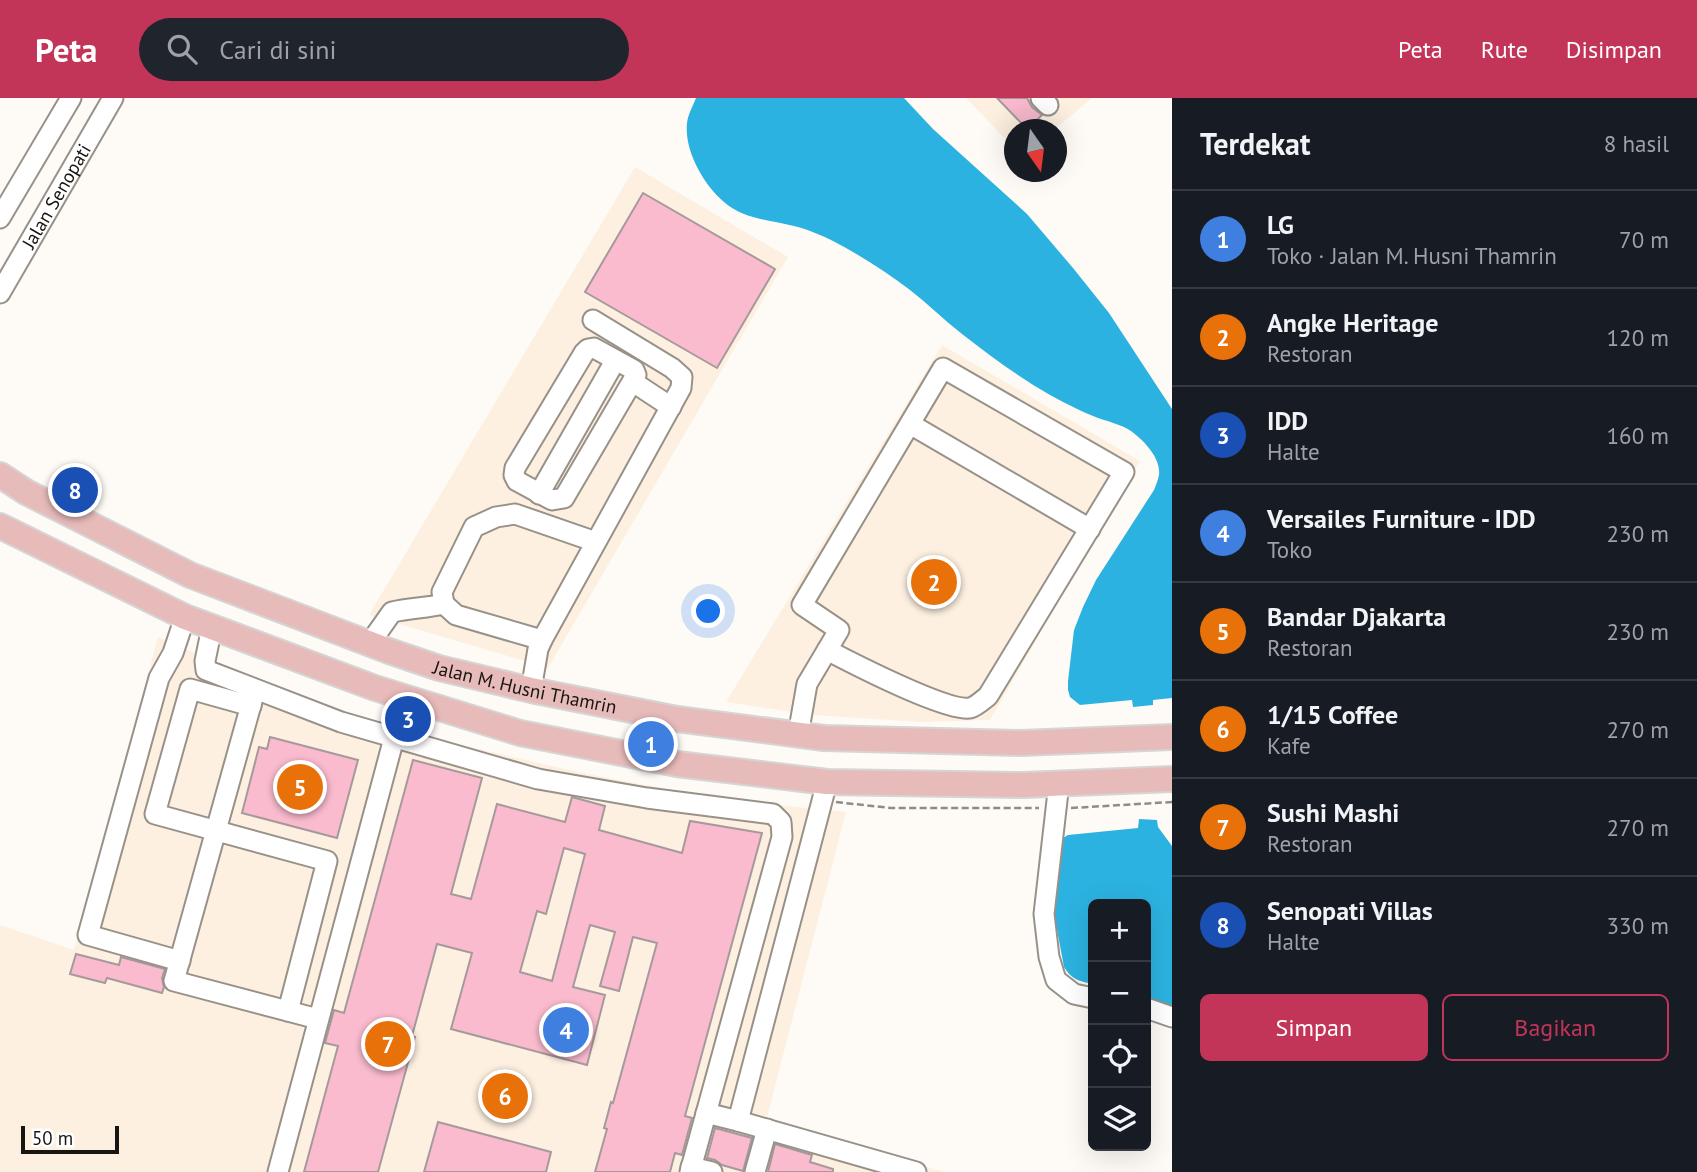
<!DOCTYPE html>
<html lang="id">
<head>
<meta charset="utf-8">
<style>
  body { margin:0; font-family:"PT Sans",sans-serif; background:#20242c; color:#f1f3f6 }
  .controls { position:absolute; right:21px; bottom:21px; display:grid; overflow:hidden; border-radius:10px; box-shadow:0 7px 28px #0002 }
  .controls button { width:63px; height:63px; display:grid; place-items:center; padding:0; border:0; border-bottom:2px solid #363941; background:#171b24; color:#f1f3f6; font:35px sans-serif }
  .compass { position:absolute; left:1004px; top:21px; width:63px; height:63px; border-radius:50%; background:#171b24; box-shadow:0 7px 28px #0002; rotate:166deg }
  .scale { position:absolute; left:21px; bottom:18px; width:98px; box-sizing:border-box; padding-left:7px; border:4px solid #171511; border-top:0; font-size:19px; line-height:24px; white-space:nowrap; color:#171511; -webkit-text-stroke:5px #fff; paint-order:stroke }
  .you { position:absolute; left:709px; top:514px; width:24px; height:24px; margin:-18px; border:5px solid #fff; border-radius:50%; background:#1a73e8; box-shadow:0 0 0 10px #1a73e833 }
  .badge { display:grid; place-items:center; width:46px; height:46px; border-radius:50%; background:#c33459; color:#fff; font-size:23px; font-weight:700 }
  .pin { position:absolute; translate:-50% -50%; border:4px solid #fff; box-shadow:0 2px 7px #0006 }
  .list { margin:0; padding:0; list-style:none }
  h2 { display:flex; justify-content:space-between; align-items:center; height:91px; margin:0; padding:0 28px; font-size:30px }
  h2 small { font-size:23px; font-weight:400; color:#9ea1a6 }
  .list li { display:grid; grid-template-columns:46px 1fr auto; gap:21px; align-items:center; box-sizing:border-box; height:98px; padding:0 28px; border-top:2px solid #363941 }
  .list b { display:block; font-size:26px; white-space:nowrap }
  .list p { margin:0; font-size:23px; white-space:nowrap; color:#9ea1a6 }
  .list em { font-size:23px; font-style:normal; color:#9ea1a6 }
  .actions { display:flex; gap:14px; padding:21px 28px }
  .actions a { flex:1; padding:16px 0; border:2px solid #c33459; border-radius:10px; text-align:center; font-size:24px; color:#c33459 }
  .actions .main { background:#c33459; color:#fff }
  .icon { flex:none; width:38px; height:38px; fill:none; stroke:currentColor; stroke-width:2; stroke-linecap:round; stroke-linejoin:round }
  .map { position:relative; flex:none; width:1172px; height:1074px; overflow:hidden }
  header { display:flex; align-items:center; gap:42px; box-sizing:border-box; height:98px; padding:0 35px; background:#c33459; color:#fff }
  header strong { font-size:33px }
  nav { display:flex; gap:38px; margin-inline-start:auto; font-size:24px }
  .search { width:490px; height:63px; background:#20242c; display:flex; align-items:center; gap:18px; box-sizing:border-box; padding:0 24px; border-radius:38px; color:#9ea1a6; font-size:26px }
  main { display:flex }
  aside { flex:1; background:#171b24 }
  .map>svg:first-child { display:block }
  .built { fill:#fdf0e0 }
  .water { fill:#2cb2e0 }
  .building { fill:#fabbce; stroke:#a5999c; stroke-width:2; fill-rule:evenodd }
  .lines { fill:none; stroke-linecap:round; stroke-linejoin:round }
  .minor-casing { stroke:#989188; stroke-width:23 }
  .major-casing { stroke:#d5d5d4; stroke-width:28 }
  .path { stroke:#8f8c88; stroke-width:2.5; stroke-dasharray:7 3.5; stroke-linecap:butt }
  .minor { stroke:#fff; stroke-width:19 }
  .major { stroke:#e8bbbb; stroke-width:24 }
  .labels { text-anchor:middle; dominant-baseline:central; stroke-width:5; stroke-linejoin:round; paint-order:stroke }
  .street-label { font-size:19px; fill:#171511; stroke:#fff }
</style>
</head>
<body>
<header>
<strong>Peta</strong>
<div class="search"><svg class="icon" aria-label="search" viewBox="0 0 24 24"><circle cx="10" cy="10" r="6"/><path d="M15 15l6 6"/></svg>Cari di sini</div>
<nav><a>Peta</a><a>Rute</a><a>Disimpan</a></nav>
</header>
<main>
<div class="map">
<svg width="1172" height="1074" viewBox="0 0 1172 1074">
  <rect width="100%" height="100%" fill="#fefbf7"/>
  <!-- built -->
  <g class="built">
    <path d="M 966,0 L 1092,0 L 1055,31 L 1014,32 L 1014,50 Z"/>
    <path d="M 635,69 L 788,159 L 548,570 L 369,517 Z"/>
    <path d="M 942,247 L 1140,363 L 990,622 L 919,624 L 813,617 L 726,604 Z"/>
    <path d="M 158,539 L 230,571 L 343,614 L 466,648 L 578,674 L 719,701 L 846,714 L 765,1027 L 945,1074 L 0,1074 L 0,827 L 74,852 Z"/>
  </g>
  <!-- water -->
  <g class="water">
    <path d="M 696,0 L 904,0 L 933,31 L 1027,116 L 1073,170 L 1109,215 L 1172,311 L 1172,600 L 1153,602 L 1153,607 L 1133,609 L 1132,602 L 1080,607 L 1070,599 L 1068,592 L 1068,583 L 1074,532 L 1083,509 L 1096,482 L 1154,392 C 1156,387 1158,382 1159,377 C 1161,362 1147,346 1136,337 C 1125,327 1112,325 1098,320 C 1082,314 1065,305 1050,297 C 1019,279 990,258 962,236 C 944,222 928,206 910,192 C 886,174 860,157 833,143 C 821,137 807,131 794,128 C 770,122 743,121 724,104 C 704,87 684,53 687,25 C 688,16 693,8 696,0 Z"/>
    <path d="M 1139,721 L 1157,722 L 1158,729 L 1172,748 L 1172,908 L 1146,900 L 1146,806 L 1093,806 L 1093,886 C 1079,883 1072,882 1064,869 L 1052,805 L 1061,745 L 1063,740 L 1068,737 L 1138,730 Z"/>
  </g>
  <!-- building -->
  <g class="building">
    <path d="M 997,0 L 1027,0 L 1032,9 L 1042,17 L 1027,31 Z"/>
    <path d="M 643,95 L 775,171 L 717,270 L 585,194 Z"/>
    <path d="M 270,639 L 358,662 L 337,740 L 242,715 L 259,649 L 267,651 Z"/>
    <path d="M 413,662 L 482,680 L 451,796 L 471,801 L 497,706 L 565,724 L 572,699 L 605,708 L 599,732 L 682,755 L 690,723 L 762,735 L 685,1018 L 692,1020 L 682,1057 L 675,1055 L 670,1074 L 595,1074 L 607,1031 L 604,1030 L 611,1004 L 613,1005 L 657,845 L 633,839 L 619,893 L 600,888 L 615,834 L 590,827 L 573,889 L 605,897 L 587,967 L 451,931 L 472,855 L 437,846 L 412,938 L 415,939 L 378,1074 L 304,1074 L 338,948 L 325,945 L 334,912 L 344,915 ZM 564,750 L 585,756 L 552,883 L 520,874 L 537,813 L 546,816 Z"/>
    <path d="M 76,856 L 119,867 L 121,859 L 165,871 L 162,880 L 164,889 L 162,895 L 107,880 L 105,885 L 70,876 Z"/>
    <circle cx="505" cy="995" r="23"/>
    <path d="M 438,1024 L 551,1054 L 546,1074 L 424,1074 Z"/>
    <path d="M 715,1030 L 752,1040 L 743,1073 L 722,1067 L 715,1062 L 707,1060 Z"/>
    <path d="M 775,1046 L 812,1057 L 810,1064 L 833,1071 L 833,1074 L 768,1074 Z"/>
  </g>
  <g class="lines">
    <!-- minor casing -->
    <g class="minor-casing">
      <g id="minor">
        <path d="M 1041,0 L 1048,7"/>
        <path d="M 0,120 L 71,0"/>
        <path id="s1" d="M 0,195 L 113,0"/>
        <path d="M 593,222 L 672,270 L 682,279 L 681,290 L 542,542 L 456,517 L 444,506 L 442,494 L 474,429 L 496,419 L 515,416 L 596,444"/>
        <path d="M 594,250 L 634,272 L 636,277 L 564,400 L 552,402 L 517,383 L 514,377 L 515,370 L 584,255 L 588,251 Z"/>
        <path d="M 633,284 L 671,309"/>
        <path d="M 910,326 L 1090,431"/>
        <path d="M 539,396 L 615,263"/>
        <path d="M 212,529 L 205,563 L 206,572 L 341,624 L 538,681 L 647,700 L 773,716 L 781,724 L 782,739 L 690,1074"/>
        <path d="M 370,545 L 392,514 C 410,510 426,510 444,506"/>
        <path d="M 531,592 L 538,551 L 542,542"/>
        <path d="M 254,596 L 174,883 L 318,921"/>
        <path d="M 251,608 L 190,591 L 155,716 L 327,763 L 288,913"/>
        <path d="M 798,637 L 807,586 L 839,532 L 802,507 L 943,270 L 1124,374 L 988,598 C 983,602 975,609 970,610 C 947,614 850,564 827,552"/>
        <path d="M 1059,685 L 1044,816 L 1049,859 L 1056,882 L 1074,896 L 1093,900"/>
        <path d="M 180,863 L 88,837 L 159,580 L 173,555 L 185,519"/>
        <path d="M 1146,910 L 1172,919"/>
        <path d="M 706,1015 L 738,1023 L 827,684"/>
        <path d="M 738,1023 L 916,1074"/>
        <path d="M 691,1069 L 712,1074"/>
        <path d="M 278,1074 L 394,640"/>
        <path d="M 755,1074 L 767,1031"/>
      </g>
    </g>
    <!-- major casing -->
    <g class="major-casing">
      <g id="major">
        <path id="s2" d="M 0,377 L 26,394 L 190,477 L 389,553 L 439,570 L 531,592 L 677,621 L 824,640 L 1021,645 L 1172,639"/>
        <path d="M 0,428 L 185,519 L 375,590 L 520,635 L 677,666 L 827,684 L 1024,687 L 1172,681"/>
      </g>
    </g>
    <!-- path -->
    <g class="path">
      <path d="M 836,704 L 891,710 L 1039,710"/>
      <path d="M 1071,710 L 1172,704"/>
    </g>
    <!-- minor -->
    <use href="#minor" class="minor"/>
    <!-- major -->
    <use href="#major" class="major"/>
  </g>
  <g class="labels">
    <!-- street labels -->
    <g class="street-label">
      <text stroke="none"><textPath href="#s1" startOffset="112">Jalan Senopati</textPath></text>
      <text stroke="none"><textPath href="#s2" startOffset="569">Jalan M. Husni Thamrin</textPath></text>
    </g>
  </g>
</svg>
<div class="controls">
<button>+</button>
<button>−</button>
<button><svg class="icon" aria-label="locate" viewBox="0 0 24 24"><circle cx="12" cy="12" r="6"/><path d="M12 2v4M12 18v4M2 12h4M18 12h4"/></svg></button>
<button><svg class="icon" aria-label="layers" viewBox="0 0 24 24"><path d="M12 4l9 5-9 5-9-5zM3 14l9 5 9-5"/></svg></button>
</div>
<svg class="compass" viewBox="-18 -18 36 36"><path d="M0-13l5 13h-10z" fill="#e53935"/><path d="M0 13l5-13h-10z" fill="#9ea1a6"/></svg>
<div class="scale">50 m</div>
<div class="you"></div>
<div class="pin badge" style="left:651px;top:646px;background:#3f7fe0">1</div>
<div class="pin badge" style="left:934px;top:484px;background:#e8710a">2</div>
<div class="pin badge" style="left:408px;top:621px;background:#1a4fb4">3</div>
<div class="pin badge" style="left:566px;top:932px;background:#3f7fe0">4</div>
<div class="pin badge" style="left:300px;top:689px;background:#e8710a">5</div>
<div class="pin badge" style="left:505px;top:998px;background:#e8710a">6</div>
<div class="pin badge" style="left:388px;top:946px;background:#e8710a">7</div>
<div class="pin badge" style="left:75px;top:392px;background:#1a4fb4">8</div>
</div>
<aside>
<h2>Terdekat<small>8 hasil</small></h2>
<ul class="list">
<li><span class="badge" style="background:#3f7fe0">1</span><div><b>LG</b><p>Toko · Jalan M. Husni Thamrin</p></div><em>70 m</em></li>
<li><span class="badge" style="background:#e8710a">2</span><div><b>Angke Heritage</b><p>Restoran</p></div><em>120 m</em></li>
<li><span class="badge" style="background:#1a4fb4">3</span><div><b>IDD</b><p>Halte</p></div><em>160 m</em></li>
<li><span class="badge" style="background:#3f7fe0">4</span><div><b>Versailes Furniture - IDD</b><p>Toko</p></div><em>230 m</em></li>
<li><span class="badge" style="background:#e8710a">5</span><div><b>Bandar Djakarta</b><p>Restoran</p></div><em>230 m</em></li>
<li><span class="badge" style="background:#e8710a">6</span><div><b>1/15 Coffee</b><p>Kafe</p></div><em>270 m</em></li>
<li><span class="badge" style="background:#e8710a">7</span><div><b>Sushi Mashi</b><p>Restoran</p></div><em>270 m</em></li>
<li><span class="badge" style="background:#1a4fb4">8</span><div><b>Senopati Villas</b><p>Halte</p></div><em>330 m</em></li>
</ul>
<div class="actions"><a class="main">Simpan</a><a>Bagikan</a></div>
</aside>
</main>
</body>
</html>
